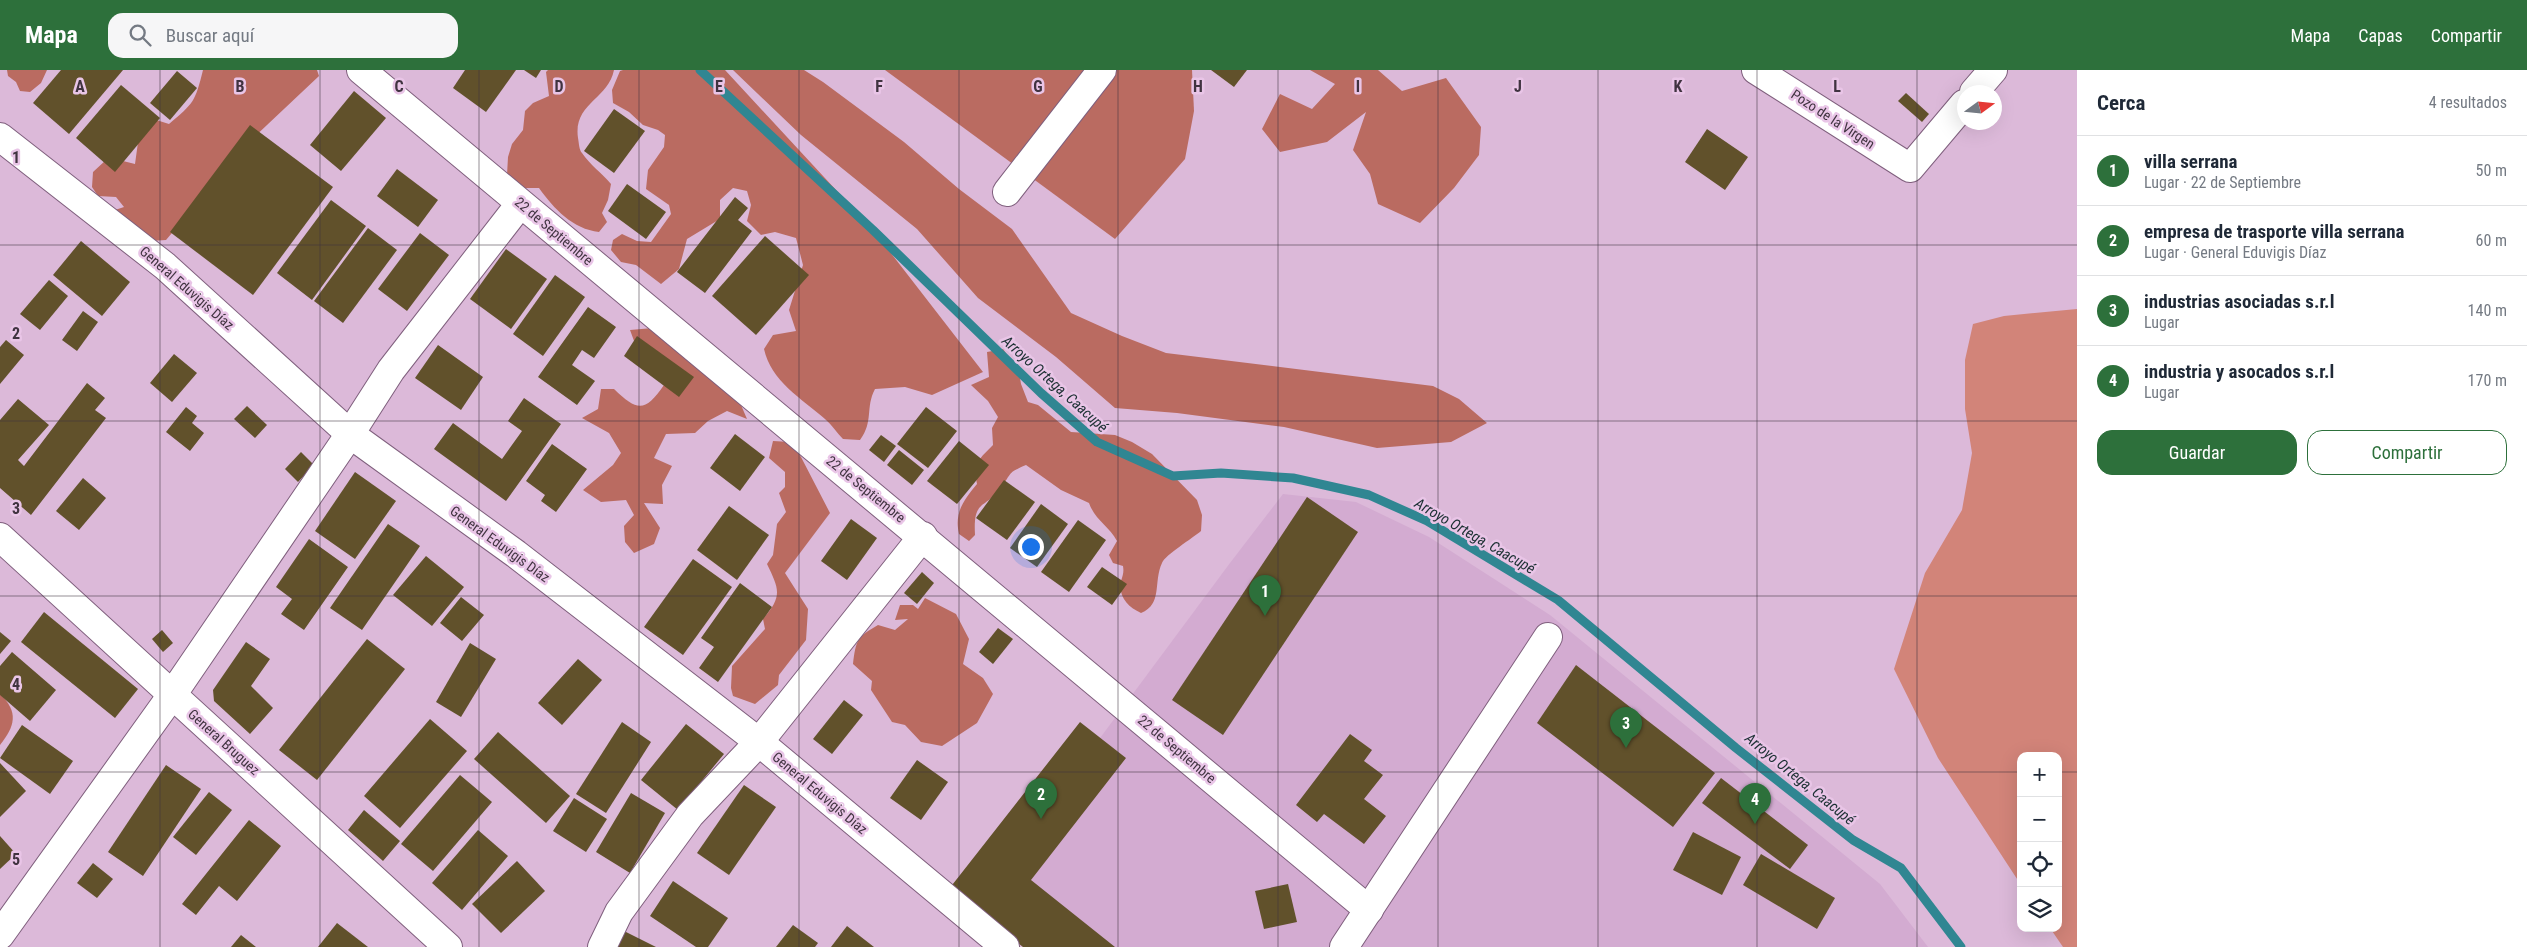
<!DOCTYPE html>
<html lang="es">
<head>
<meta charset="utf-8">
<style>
  body { margin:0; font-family:"Roboto Condensed",sans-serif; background:#f6f6f7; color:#1f2937 }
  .controls { position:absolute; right:15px; bottom:15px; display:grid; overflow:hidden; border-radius:10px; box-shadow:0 5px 20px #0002 }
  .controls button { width:45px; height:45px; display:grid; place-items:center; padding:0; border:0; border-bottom:1px solid #e0e1e3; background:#fff; color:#1f2937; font:25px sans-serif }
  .compass { position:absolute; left:1957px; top:15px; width:45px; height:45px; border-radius:50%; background:#fff; box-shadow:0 5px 20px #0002; rotate:75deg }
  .you { position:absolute; left:1030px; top:476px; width:18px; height:18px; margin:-12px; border:4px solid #fff; border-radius:50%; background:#1a73e8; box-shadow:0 0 0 8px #1a73e833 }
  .badge { display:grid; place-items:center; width:32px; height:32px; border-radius:50%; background:#2d703b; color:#fff; font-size:16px; font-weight:700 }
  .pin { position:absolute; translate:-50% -41px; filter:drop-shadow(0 1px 2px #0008) }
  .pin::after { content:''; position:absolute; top:26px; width:18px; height:15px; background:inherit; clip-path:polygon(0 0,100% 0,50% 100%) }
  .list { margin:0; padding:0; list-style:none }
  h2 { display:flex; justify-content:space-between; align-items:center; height:65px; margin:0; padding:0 20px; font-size:21px }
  h2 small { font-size:16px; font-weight:400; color:#747a83 }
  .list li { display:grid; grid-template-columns:32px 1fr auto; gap:15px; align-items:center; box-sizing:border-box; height:70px; padding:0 20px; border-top:1px solid #e0e1e3 }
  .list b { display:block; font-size:19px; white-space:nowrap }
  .list p { margin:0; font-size:16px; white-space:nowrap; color:#747a83 }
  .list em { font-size:16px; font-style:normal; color:#747a83 }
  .actions { display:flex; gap:10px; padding:15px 20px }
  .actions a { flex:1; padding:11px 0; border:1px solid #2d703b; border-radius:15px; text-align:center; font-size:18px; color:#2d703b }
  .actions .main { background:#2d703b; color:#fff }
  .icon { flex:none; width:28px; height:28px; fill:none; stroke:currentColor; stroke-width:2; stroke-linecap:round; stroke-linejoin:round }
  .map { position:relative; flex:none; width:2077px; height:877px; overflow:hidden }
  header { display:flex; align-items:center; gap:30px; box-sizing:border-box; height:70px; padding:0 25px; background:#2d703b; color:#fff }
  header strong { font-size:24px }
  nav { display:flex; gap:28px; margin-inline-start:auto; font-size:18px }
  .search { width:350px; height:45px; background:#f6f6f7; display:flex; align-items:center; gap:12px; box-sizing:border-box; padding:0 18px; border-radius:15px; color:#747a83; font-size:19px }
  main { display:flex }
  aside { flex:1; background:#fff }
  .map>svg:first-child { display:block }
  .built { fill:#d3abd1 }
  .green { fill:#d28479 }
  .forest { fill:#ba6b61 }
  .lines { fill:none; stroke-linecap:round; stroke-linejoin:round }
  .stream { stroke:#308692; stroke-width:9 }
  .building { fill:#61512b }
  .minor-casing { stroke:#7f5f7d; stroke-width:30 }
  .minor { stroke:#fff; stroke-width:28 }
  .grid { fill:none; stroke:#403340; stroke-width:1; stroke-opacity:0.55 }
  .labels { text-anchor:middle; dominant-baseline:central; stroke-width:5; stroke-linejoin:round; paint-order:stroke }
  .street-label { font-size:14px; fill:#403340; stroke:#e9c5e7 }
  .water-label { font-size:15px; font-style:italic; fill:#1c3033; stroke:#e9c5e7 }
  .grid-label { font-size:16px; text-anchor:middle; font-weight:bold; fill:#403340; stroke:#e9c5e7; stroke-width:5; stroke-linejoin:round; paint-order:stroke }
</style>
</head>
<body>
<header>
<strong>Mapa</strong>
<div class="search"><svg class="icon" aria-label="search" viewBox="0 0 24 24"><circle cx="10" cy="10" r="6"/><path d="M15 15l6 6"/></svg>Buscar aquí</div>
<nav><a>Mapa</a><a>Capas</a><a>Compartir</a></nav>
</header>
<main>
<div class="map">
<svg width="2077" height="877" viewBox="0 0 2077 877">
  <rect width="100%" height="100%" fill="#dcb9d9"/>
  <!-- built -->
  <path class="built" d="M 1283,424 L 1356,432 L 1429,467 L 1550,545 L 1880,814 L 1928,877 L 1048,877 L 985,823 L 1230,493 Z"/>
  <!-- green -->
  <path class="green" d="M 2077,239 L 2077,877 L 2063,877 L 2050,858 L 2058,858 L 2058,686 L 2021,686 L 2021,815 L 1938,688 L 1894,599 L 1925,503 L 1962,440 L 1972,383 L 1965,339 L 1965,290 L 1973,254 L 2004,246 Z"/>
  <!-- forest -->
  <g class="forest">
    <path d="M 7,0 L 47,0 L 41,13 L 30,22 L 20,21 L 16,12 L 8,6 Z"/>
    <path d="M 203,0 L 317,0 L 319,6 L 251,70 L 166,170 L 150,171 L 112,141 L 124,137 L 116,127 L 98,126 L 92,117 L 93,102 L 106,90 L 123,91 L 135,94 L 140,58 L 150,48 L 169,54 C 194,33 195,32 203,0 Z"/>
    <path d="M 548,0 L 614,0 C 608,30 573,33 578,68 C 579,73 579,80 582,83 C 590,95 602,103 611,114 L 608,130 L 602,143 L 607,152 L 599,162 C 573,159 554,139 539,118 L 524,118 L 507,105 L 508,87 L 512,74 L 523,60 L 525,41 L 533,33 L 549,26 L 546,2 Z"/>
    <path d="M 623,0 L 725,0 L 873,160 L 983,302 L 932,325 L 905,317 L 875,319 C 865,338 874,351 860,370 L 843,369 C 837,363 832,355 825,349 C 801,328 771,311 764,279 L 773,265 L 796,261 L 789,240 L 803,195 L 796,168 L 775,162 L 761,165 L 747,151 L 751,135 L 747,121 L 733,118 L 720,130 L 720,149 L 687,169 L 679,199 L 661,214 L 636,195 L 621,192 L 611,180 L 613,170 L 622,164 L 637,171 L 651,172 L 671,144 L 669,135 L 646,119 L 648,100 L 664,77 L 665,65 L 658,60 L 643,55 L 629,42 L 613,33 L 612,20 L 620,1 Z"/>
    <path d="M 733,0 L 804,0 L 823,12 L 904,72 L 959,119 L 1012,159 L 1071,243 L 1122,266 L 1166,283 L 1433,316 L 1459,329 L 1487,353 L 1451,372 L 1377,378 L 1284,357 L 1177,343 L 1115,338 L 1056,287 L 978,228 L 917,159 L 801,65 Z"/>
    <path d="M 885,0 L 1192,0 L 1194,41 L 1185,89 L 1115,169 Z"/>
    <path d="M 1310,0 L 1378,0 L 1402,21 L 1446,8 L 1481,57 L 1479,85 L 1454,118 L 1420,153 L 1378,134 L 1370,104 L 1353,80 L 1366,42 L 1327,72 L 1280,82 L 1262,59 L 1280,24 L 1312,39 L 1335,14 Z"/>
    <path d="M 653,258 L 735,321 L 747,349 L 727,341 L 708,351 L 695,363 L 666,364 L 654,388 L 672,396 L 662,415 L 663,434 L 644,433 L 660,458 L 654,474 L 634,483 L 625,472 L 624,456 L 634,445 L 626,430 L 601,432 L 583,420 L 613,395 L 621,383 L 609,363 L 582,348 L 598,339 L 601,319 L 614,319 C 638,342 645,342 664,315 L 637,279 L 630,260 Z"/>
    <path d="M 1003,279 L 1019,302 L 1021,314 L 1028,332 L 1038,335 L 1071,362 L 1115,365 L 1132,372 L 1152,384 L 1197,430 L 1202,445 L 1201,461 C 1193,468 1165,485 1162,493 C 1153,512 1163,534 1141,543 C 1128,537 1118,527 1121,511 C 1123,505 1124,502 1123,496 L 1113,493 L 1109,485 L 1117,471 C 1109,456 1095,450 1089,433 L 1061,420 L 1026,395 C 1007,403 1012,403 1001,418 C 984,440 973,429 975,465 L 969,471 L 959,464 C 954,442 964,430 977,414 C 973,393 979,389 993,375 L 992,358 L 998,347 L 988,331 L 971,315 L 989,307 L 987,282 Z"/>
    <path d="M 773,371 L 790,372 L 801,387 L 830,443 L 785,503 L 808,539 L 806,570 L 779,605 L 778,615 L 755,634 L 733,626 L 731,618 L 732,596 L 765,559 L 763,549 C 783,526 779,519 767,494 L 773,485 L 777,454 L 786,442 L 779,423 L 785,417 L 785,402 L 769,388 Z"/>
    <path d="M 925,528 L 956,544 L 969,569 L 963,594 L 983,608 L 993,624 L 977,653 L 942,676 L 921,672 L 905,655 L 892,652 L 871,620 L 872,611 L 853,594 C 856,570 857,567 878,555 L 895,560 L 908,549 L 895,550 L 900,535 L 913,535 L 918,539 Z"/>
    <path d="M 0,624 C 19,642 15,656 0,675 Z"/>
  </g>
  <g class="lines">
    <!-- stream -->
    <path class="stream" d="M 700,0 L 873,160 L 1041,323 L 1097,372 L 1173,406 L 1221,403 L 1293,408 L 1369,425 L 1427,451 L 1558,530 L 1736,678 L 1853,770 L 1901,798 L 1961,877"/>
  </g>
  <!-- building -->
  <g class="building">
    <path d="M 61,0 L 123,0 L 69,64 L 33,33 Z"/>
    <path d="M 465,0 L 516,0 L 486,42 L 453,18 Z"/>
    <path d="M 524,0 L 541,0 L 536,8 Z"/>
    <path d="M 1211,0 L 1247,0 L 1234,17 Z"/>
    <path d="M 177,1 L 197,18 L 170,50 L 150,33 Z"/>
    <path d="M 121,15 L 160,48 L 115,102 L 76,68 Z"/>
    <path d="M 354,21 L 386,48 L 341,101 L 310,75 Z"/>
    <path d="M 1906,23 L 1929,44 L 1922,52 L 1898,31 Z"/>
    <path d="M 614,39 L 645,61 L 614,103 L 584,81 Z"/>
    <path d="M 250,55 L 333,117 L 253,225 L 170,162 Z"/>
    <path d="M 1707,59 L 1748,87 L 1725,120 L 1685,92 Z"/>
    <path d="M 397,99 L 438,130 L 418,157 L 377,126 Z"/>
    <path d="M 627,114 L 666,142 L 646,169 L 608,141 Z"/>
    <path d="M 735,127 L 748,138 L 738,150 L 752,161 L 705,223 L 677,202 Z"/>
    <path d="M 331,130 L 366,156 L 312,230 L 277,203 Z"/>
    <path d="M 368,158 L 397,180 L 343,253 L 314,231 Z"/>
    <path d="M 420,163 L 449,185 L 407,241 L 378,219 Z"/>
    <path d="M 765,166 L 809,205 L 756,265 L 712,226 Z"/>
    <path d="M 81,171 L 130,212 L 102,246 L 53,205 Z"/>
    <path d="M 506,179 L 547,209 L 511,259 L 470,229 Z"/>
    <path d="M 555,205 L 585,227 L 543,286 L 513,264 Z"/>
    <path d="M 49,210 L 68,226 L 40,260 L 20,244 Z"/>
    <path d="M 588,237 L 616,257 L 594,288 L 582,280 L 572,295 L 595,311 L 577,335 L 538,307 Z"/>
    <path d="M 83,241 L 98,252 L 77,281 L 62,270 Z"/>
    <path d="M 637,266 L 694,307 L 679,327 L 624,286 Z"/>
    <path d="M 6,270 L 24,285 L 0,314 L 0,277 Z"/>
    <path d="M 438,275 L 483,307 L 461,340 L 415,308 Z"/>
    <path d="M 174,284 L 197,303 L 172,332 L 150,313 Z"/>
    <path d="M 87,313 L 105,328 L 95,340 L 106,348 L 31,445 L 0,418 L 0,350 L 18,329 L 49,355 L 18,390 L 24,396 Z"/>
    <path d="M 524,328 L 561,354 L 506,431 L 434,379 L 453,353 L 502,389 L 522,361 L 508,351 Z"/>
    <path d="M 247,336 L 267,355 L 255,368 L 234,349 Z"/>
    <path d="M 186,337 L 197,346 L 192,353 L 204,363 L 190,381 L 166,362 Z"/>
    <path d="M 926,337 L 957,361 L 928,398 L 897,374 Z"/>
    <path d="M 735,364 L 765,387 L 740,421 L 710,398 Z"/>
    <path d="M 881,365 L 896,376 L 884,392 L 869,380 Z"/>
    <path d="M 959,371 L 989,395 L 957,434 L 927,411 Z"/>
    <path d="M 552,374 L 587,399 L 556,442 L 541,431 L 545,425 L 526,411 Z"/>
    <path d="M 899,380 L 924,400 L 912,415 L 887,395 Z"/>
    <path d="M 301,382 L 314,395 L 298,412 L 285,399 Z"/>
    <path d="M 355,402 L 396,431 L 355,489 L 315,461 Z"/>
    <path d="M 83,408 L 106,428 L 79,460 L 56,441 Z"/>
    <path d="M 1004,410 L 1035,432 L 1007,470 L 976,448 Z"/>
    <path d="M 1307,427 L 1358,462 L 1223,665 L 1172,630 Z"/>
    <path d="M 1041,434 L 1068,454 L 1037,497 L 1010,478 Z"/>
    <path d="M 729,436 L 769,465 L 737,510 L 697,480 Z"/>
    <path d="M 851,449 L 877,468 L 847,510 L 821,491 Z"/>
    <path d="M 1078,450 L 1106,470 L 1069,522 L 1041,502 Z"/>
    <path d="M 388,454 L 420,476 L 362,560 L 330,538 Z"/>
    <path d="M 309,469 L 348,497 L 304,560 L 281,544 L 292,529 L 276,517 Z"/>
    <path d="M 426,486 L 464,517 L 432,556 L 393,525 Z"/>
    <path d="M 693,489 L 732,517 L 683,585 L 644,557 Z"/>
    <path d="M 1102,497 L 1127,514 L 1112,535 L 1087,517 Z"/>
    <path d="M 922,502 L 934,513 L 917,534 L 904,523 Z"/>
    <path d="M 740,513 L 772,537 L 718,612 L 699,598 L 714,577 L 701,568 Z"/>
    <path d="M 461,527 L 484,545 L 462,571 L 440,553 Z"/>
    <path d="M 44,542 L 138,619 L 115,648 L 21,572 Z"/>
    <path d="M 998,558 L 1013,569 L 993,594 L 979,582 Z"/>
    <path d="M 162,560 L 173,573 L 163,582 L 152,569 Z"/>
    <path d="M 0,562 L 11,571 L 0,584 Z"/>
    <path d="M 367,569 L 405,599 L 317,710 L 279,680 Z"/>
    <path d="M 246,572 L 270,589 L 251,616 L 273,638 L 250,664 L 214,631 L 213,620 Z"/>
    <path d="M 470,573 L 496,589 L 461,647 L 436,632 Z"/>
    <path d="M 12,582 L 56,620 L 30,651 L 0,625 L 0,596 Z"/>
    <path d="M 578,589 L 602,610 L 562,655 L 538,633 Z"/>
    <path d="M 1576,595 L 1715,703 L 1673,757 L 1537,653 Z"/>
    <path d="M 844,630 L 863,645 L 832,684 L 813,669 Z"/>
    <path d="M 430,649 L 467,681 L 400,758 L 364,726 Z"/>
    <path d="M 622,652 L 651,672 L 606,743 L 576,724 Z"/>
    <path d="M 1080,652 L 1126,688 L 1031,810 L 1115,877 L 1023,877 L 949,819 Z"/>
    <path d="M 686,654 L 724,684 L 678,740 L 641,710 Z"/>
    <path d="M 22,655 L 73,691 L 50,724 L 0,688 Z"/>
    <path d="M 498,662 L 570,726 L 546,753 L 474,689 Z"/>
    <path d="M 1350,664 L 1372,680 L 1364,691 L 1383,705 L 1364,729 L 1386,746 L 1364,774 L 1324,744 L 1317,752 L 1296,735 Z"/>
    <path d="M 917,690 L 948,712 L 921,750 L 890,728 Z"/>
    <path d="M 0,693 L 26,721 L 0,747 Z"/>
    <path d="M 166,695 L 201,719 L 143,806 L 108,782 Z"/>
    <path d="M 460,705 L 492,732 L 433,801 L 401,774 Z"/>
    <path d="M 1721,708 L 1808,775 L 1790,799 L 1702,733 Z"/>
    <path d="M 744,715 L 776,737 L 729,805 L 697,783 Z"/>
    <path d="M 209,722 L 232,740 L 196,785 L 173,767 Z"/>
    <path d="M 631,723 L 665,743 L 630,803 L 596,782 Z"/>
    <path d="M 574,728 L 607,749 L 586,782 L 553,761 Z"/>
    <path d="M 364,740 L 400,771 L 383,791 L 348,760 Z"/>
    <path d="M 249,750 L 281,776 L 237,831 L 219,816 L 196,845 L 182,834 Z"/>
    <path d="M 478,760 L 508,786 L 462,840 L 432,813 Z"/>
    <path d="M 1693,762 L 1741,787 L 1722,825 L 1673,800 Z"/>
    <path d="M 0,766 L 16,784 L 0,799 Z"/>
    <path d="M 1761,784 L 1835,828 L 1817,859 L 1743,815 Z"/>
    <path d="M 517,791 L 545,821 L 501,863 L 472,834 Z"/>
    <path d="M 93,793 L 113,809 L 97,828 L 77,813 Z"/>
    <path d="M 673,811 L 728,848 L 708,877 L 696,877 L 650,846 Z"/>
    <path d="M 1288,814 L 1297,852 L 1264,859 L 1255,821 Z"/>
    <path d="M 337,853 L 368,877 L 318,877 Z"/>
    <path d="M 793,855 L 818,873 L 815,877 L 776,877 Z"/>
    <path d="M 847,856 L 874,877 L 831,877 Z"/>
    <path d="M 616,857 L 656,877 L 606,877 Z"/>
    <path d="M 241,865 L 256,877 L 231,877 Z"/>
  </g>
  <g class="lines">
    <!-- minor casing -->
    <g class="minor-casing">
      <g id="minor">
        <path d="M 361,0 L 1369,840"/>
        <path d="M 1756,0 L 1910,98 L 1964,34"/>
        <path d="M 1974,22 L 1993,0"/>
        <path d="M 0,67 L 165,196 L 350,364 L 516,484 L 759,672 L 1005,877"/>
        <path d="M 1007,122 L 1102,0"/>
        <path d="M 0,467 L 448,877"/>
        <path d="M 0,865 L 172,625 L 350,364 L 391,300 L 520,134"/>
        <path d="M 602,877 L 619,842 L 690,745 L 759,672 L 923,466"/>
        <path d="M 1344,877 L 1548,567"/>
      </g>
    </g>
    <!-- minor -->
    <use href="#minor" class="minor"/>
  </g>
  <!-- grid -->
  <path class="grid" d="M 160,0 L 160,877M 320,0 L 320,877M 479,0 L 479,877M 639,0 L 639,877M 799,0 L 799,877M 959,0 L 959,877M 1118,0 L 1118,877M 1278,0 L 1278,877M 1438,0 L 1438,877M 1598,0 L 1598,877M 1757,0 L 1757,877M 1917,0 L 1917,877M 0,175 L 2077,175M 0,351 L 2077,351M 0,526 L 2077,526M 0,702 L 2021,702M 2058,702 L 2077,702"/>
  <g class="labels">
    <!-- street labels -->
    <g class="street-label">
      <text transform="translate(1833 49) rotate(33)">Pozo de la Virgen</text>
      <text transform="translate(554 161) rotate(40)">22 de Septiembre</text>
      <text transform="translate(187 218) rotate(41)">General Eduvigis Díaz</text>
      <text transform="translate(866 419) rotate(39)">22 de Septiembre</text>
      <text transform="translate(500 474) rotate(36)">General Eduvigis Díaz</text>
      <text transform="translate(224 672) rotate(42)">General Bruguez</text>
      <text transform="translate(1177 679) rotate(40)">22 de Septiembre</text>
      <text transform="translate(820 723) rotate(40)">General Eduvigis Díaz</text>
    </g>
    <!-- water labels -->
    <g class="water-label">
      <text transform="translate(1055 314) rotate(42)">Arroyo Ortega, Caacupé</text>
      <text transform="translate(1475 466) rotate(30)">Arroyo Ortega, Caacupé</text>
      <text transform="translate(1800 709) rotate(39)">Arroyo Ortega, Caacupé</text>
    </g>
  </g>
  <g class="grid-label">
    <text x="80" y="22">A</text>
    <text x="240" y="22">B</text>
    <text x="399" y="22">C</text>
    <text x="559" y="22">D</text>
    <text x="719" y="22">E</text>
    <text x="879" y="22">F</text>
    <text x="1038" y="22">G</text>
    <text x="1198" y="22">H</text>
    <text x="1358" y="22">I</text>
    <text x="1518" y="22">J</text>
    <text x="1678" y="22">K</text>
    <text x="1837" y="22">L</text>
    <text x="16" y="93">1</text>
    <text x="16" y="269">2</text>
    <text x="16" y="444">3</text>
    <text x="16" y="620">4</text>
    <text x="16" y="795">5</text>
  </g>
</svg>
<div class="controls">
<button>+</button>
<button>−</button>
<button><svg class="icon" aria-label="locate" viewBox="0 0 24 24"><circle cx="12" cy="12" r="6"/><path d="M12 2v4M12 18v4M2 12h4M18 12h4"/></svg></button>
<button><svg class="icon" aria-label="layers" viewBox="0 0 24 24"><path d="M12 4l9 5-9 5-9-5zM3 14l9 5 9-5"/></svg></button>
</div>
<svg class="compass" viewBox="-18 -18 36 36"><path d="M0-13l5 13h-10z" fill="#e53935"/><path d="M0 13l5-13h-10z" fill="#747a83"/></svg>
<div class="you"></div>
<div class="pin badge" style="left:1265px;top:546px">1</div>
<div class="pin badge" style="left:1041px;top:749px">2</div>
<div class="pin badge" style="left:1626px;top:678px">3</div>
<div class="pin badge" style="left:1755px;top:754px">4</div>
</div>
<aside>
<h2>Cerca<small>4 resultados</small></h2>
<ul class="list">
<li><span class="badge">1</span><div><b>villa serrana</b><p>Lugar · 22 de Septiembre</p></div><em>50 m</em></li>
<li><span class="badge">2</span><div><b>empresa de trasporte villa serrana</b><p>Lugar · General Eduvigis Díaz</p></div><em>60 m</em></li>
<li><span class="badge">3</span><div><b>industrias asociadas s.r.l</b><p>Lugar</p></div><em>140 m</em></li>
<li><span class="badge">4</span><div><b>industria y asocados s.r.l</b><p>Lugar</p></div><em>170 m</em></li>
</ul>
<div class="actions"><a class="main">Guardar</a><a>Compartir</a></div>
</aside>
</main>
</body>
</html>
